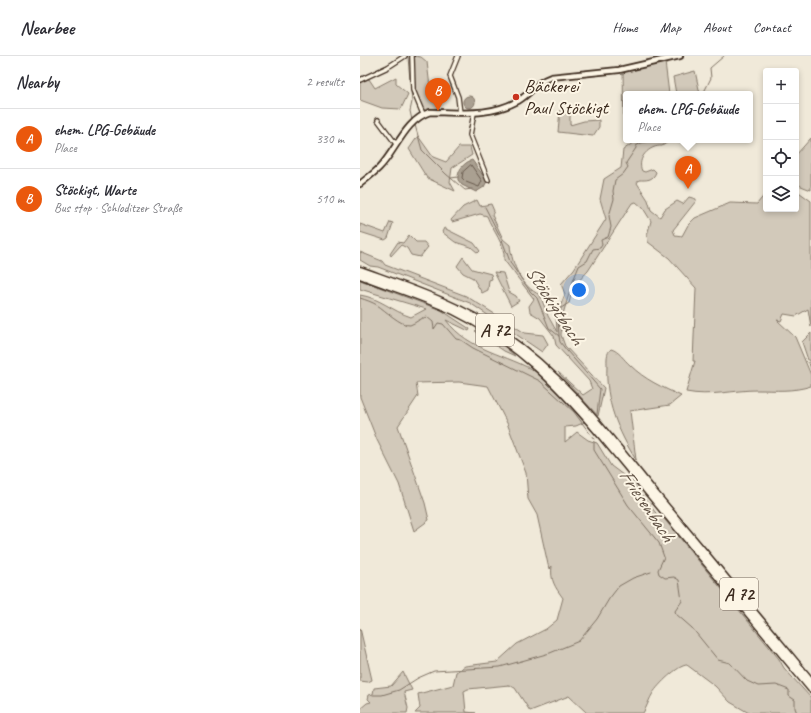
<!DOCTYPE html>
<html lang="en">
<head>
<meta charset="utf-8">
<style>
  body { margin:0; font-family:Caveat,sans-serif; background:#f2f2f3; color:#2b2b33 }
  .controls { position:absolute; right:12px; top:12px; display:grid; overflow:hidden; border-radius:4px; box-shadow:0 2px 6px #0003 }
  .controls button { width:36px; height:36px; display:grid; place-items:center; padding:0; border:0; border-bottom:1px solid #e1e1e2; background:#fff; color:#2b2b33; font:20px sans-serif }
  .you { position:absolute; left:219px; top:234px; width:14px; height:14px; margin:-10px; border:3px solid #fff; border-radius:50%; background:#1a73e8; box-shadow:0 0 0 6px #1a73e833 }
  .badge { display:grid; place-items:center; width:26px; height:26px; border-radius:50%; background:#ea580c; color:#fff; font-size:13px; font-weight:700 }
  .pin { position:absolute; translate:-50% -33px; filter:drop-shadow(0 1px 2px #0008) }
  .pin::after { content:''; position:absolute; top:21px; width:14px; height:12px; background:inherit; clip-path:polygon(0 0,100% 0,50% 100%) }
  .popup { position:absolute; left:263px; top:35px; width:130px; height:52px; box-sizing:border-box; display:grid; place-content:center; border-radius:4px; background:#fff; filter:drop-shadow(0 1px 3px #0005); font-size:13px; white-space:nowrap; color:#7c7c81 }
  .popup b { font-size:15px; color:#2b2b33 }
  .popup::after { content:''; position:absolute; left:50%; top:100%; margin-left:-8px; border:8px solid transparent; border-top-color:#fff }
  .list { margin:0; padding:0; list-style:none }
  h2 { display:flex; justify-content:space-between; align-items:center; height:52px; margin:0; padding:0 16px; font-size:17px }
  h2 small { font-size:13px; font-weight:400; color:#7c7c81 }
  .list li { display:grid; grid-template-columns:26px 1fr auto; gap:12px; align-items:center; box-sizing:border-box; height:60px; padding:0 16px; border-top:1px solid #e1e1e2 }
  .list b { display:block; font-size:15px; white-space:nowrap }
  .list p { margin:0; font-size:13px; white-space:nowrap; color:#7c7c81 }
  .list em { font-size:13px; font-style:normal; color:#7c7c81 }
  .icon { flex:none; width:22px; height:22px; fill:none; stroke:currentColor; stroke-width:2; stroke-linecap:round; stroke-linejoin:round }
  .map { position:relative; flex:none; width:451px; height:657px; overflow:hidden }
  header { display:flex; align-items:center; gap:24px; box-sizing:border-box; height:56px; padding:0 20px; background:#fff; border-bottom:1px solid #e1e1e2 }
  header strong { font-size:19px }
  nav { display:flex; gap:22px; margin-inline-start:auto; font-size:14px }
  main { display:flex }
  aside { flex:1; background:#fff }
  .map>svg:first-child { display:block }
  .green { fill:#d2c9ba; stroke:#867a6c }
  .water { fill:#aaa091; stroke:#7e7163 }
  .lines { fill:none; stroke-linecap:round; stroke-linejoin:round }
  .shore { stroke:#67594c; stroke-width:1 }
  .stream { stroke:#7e7163; stroke-width:1 }
  .minor-casing { stroke:#3b2a1e; stroke-width:6 }
  .tertiary-casing { stroke:#3b2a1e; stroke-width:8 }
  .motorway-casing { stroke:#3b2a1e; stroke-width:9 }
  .minor { stroke:#fcf5e5; stroke-width:3.5 }
  .tertiary { stroke:#fcf5e5; stroke-width:4.5 }
  .motorway { stroke:#fcf5e5; stroke-width:6 }
  .poi-dot { fill:#c8321e; stroke:#fcf5e5; stroke-width:1.5 }
  .labels { text-anchor:middle; dominant-baseline:central; stroke-width:4; stroke-linejoin:round; paint-order:stroke }
  .shield { fill:#fcf5e5; stroke:#75675a; stroke-width:1 }
  .shield-label { font-size:18px; font-weight:bold; fill:#3b2a1e }
  .poi-label { font-size:19px; fill:#3b2a1e; stroke:#fcf5e5; text-anchor:start }
  .water-label { font-size:20px; font-style:italic; fill:#625346; stroke:#fcf5e5 }
</style>
</head>
<body>
<header>
<strong>Nearbee</strong>
<nav><a>Home</a><a>Map</a><a>About</a><a>Contact</a></nav>
</header>
<main>
<aside>
<h2>Nearby<small>2 results</small></h2>
<ul class="list">
<li><span class="badge">A</span><div><b>ehem. LPG-Gebäude</b><p>Place</p></div><em>330 m</em></li>
<li><span class="badge">B</span><div><b>Stöckigt, Warte</b><p>Bus stop · Schloditzer Straße</p></div><em>510 m</em></li>
</ul>
</aside>
<div class="map">
<svg width="451" height="657" viewBox="0 0 451 657">
  <rect width="100%" height="100%" fill="#f0e9d9"/>
  <filter id="ink" filterUnits="userSpaceOnUse"><feTurbulence type="fractalNoise" baseFrequency=".025" numOctaves="2"/><feDisplacementMap in="SourceGraphic" scale="8" xChannelSelector="R" yChannelSelector="G"/><feConvolveMatrix kernelMatrix="1 2 1 2 8 2 1 2 1" color-interpolation-filters="sRGB"/></filter>
  <g filter="url(#ink)">
    <!-- green -->
    <g class="green">
      <path d="M 54,0 L 61,1 L 67,6 L 70,31 L 79,32 L 78,54 L 66,55 C 52,45 55,16 54,0 Z"/>
      <path d="M 305,6 L 309,38 L 266,38 L 266,74 L 264,74 L 263,15 Z"/>
      <path d="M 335,15 L 340,38 L 316,38 L 313,21 Z"/>
      <path d="M 36,21 L 36,28 L 48,38 L 41,53 L 22,52 L 0,44 L 0,26 L 9,23 L 15,32 Z"/>
      <path d="M 200,54 L 210,55 L 210,69 L 224,65 L 239,64 L 239,71 L 233,80 L 198,76 Z"/>
      <path d="M 58,80 L 73,101 L 86,106 L 99,91 L 110,91 L 112,99 L 92,112 L 90,126 L 95,135 L 67,122 L 49,93 Z"/>
      <path d="M 451,82 L 451,134 L 436,128 L 436,99 Z"/>
      <path d="M 277,84 L 311,84 L 302,90 C 290,89 276,102 282,115 L 285,116 L 293,113 L 296,116 C 293,125 286,124 279,124 L 277,127 L 288,144 L 291,154 L 300,161 L 305,153 L 317,145 L 323,148 L 329,141 L 336,143 L 336,145 L 313,174 L 315,179 L 322,180 L 328,169 L 335,162 L 370,147 L 397,148 L 406,137 L 406,153 L 436,153 L 436,134 L 451,145 L 451,271 L 448,253 L 436,260 L 424,258 L 421,265 L 417,264 L 435,281 L 451,319 L 451,330 C 432,336 416,334 397,334 C 373,334 350,341 326,336 L 335,305 L 333,305 L 336,232 L 309,202 L 288,186 L 287,179 L 291,165 L 283,152 L 276,146 L 272,147 L 228,215 L 214,230 L 209,238 L 203,258 L 198,256 L 205,238 L 201,228 L 214,213 L 246,163 L 240,143 L 244,123 L 261,112 L 263,94 Z"/>
      <path d="M 117,144 L 120,150 L 131,148 L 134,155 L 132,159 L 143,183 L 150,189 C 152,209 161,230 180,239 L 188,260 L 197,276 L 196,260 L 202,264 L 201,279 L 205,290 L 244,332 L 238,360 L 198,316 L 223,339 L 232,333 L 229,325 L 196,289 L 194,280 L 180,262 L 170,256 L 169,250 L 174,243 L 144,204 C 146,189 132,174 127,160 L 120,158 L 92,166 L 91,164 L 103,151 Z"/>
      <path d="M 30,166 L 33,167 L 28,182 L 25,184 L 0,176 L 0,168 L 25,177 Z"/>
      <path d="M 84,172 L 114,187 L 120,195 L 118,197 L 111,191 L 95,186 L 82,176 Z"/>
      <path d="M 49,179 L 56,186 L 64,186 L 68,191 L 60,201 L 51,199 L 47,192 L 41,189 L 31,200 L 30,198 L 38,186 L 43,187 Z"/>
      <path d="M 0,196 L 22,205 L 25,209 L 106,240 L 165,277 L 183,279 L 188,288 L 182,296 L 110,247 L 18,211 L 10,210 L 0,204 Z"/>
      <path d="M 103,201 L 112,213 L 131,218 L 132,223 L 129,224 L 128,234 L 122,237 L 113,222 L 103,217 L 97,210 Z"/>
      <path d="M 134,216 L 143,217 L 149,236 L 156,240 L 159,245 L 151,250 Z"/>
      <path d="M 0,224 L 81,254 L 110,273 L 109,275 L 86,264 C 109,295 147,298 178,317 C 197,328 210,349 225,366 L 216,370 L 205,371 L 205,386 L 217,376 L 228,384 L 237,387 L 251,410 L 271,425 L 299,461 L 301,459 L 419,603 L 424,612 L 451,642 L 451,657 L 389,657 L 370,646 L 355,630 L 327,609 C 318,609 298,629 293,637 C 289,643 287,651 283,657 L 227,657 L 209,640 L 170,655 L 155,632 L 149,629 L 108,633 L 104,635 L 106,656 L 116,657 L 55,657 L 60,652 L 58,638 L 93,629 L 96,616 L 105,610 L 137,606 L 157,588 L 186,573 L 197,564 L 203,542 C 195,531 190,524 192,510 L 189,513 L 177,459 L 168,443 L 166,417 L 147,367 L 128,330 L 99,326 L 56,327 L 58,340 L 38,370 L 65,447 L 69,464 L 54,475 L 39,428 L 17,384 L 0,341 L 0,239 C 20,242 32,255 51,261 L 66,253 L 0,233 Z"/>
      <path d="M 116,274 L 137,284 L 155,300 L 144,295 L 115,275 Z"/>
      <path d="M 451,277 L 451,313 L 442,286 Z"/>
      <path d="M 251,293 C 259,295 264,304 270,309 C 285,324 302,331 321,340 L 310,349 L 270,355 L 276,404 C 258,375 245,345 247,310 C 247,304 246,297 251,293 Z"/>
      <path d="M 0,572 L 12,624 L 8,626 L 0,625 Z"/>
      <path d="M 43,616 L 52,634 L 44,636 L 48,652 L 47,657 L 0,657 L 0,653 L 7,647 L 11,646 L 8,643 L 9,639 L 13,638 L 14,632 L 31,630 Z"/>
    </g>
    <!-- water -->
    <g class="water">
      <circle cx="109" cy="46" r="6"/>
      <path d="M 112,104 L 127,125 L 124,131 L 116,136 L 102,129 L 98,124 C 97,115 103,107 112,104 Z"/>
    </g>
    <g class="lines">
      <!-- shore -->
      <path class="shore" d="M 111,109 L 122,125 L 119,131 L 106,126 L 102,122 L 103,116 Z"/>
      <!-- stream -->
      <g class="stream">
        <path d="M 48,1 L 52,46 L 50,55 L 52,64"/>
        <path d="M 343,38 L 351,22 L 350,12 L 364,0"/>
        <path d="M 55,69 L 62,94 L 86,118 L 105,134 L 112,133"/>
        <path d="M 91,122 L 98,121"/>
        <path d="M 125,151 L 142,184 L 151,208 L 170,235 L 177,242 L 189,272 L 199,280 L 200,286 L 207,295 L 240,333 L 237,358"/>
        <path d="M 0,242 C 6,244 12,246 17,249 C 25,254 41,270 50,269 C 56,267 60,262 67,261 L 73,266 L 74,273 L 78,267 L 83,268 L 96,283 L 101,284 L 113,292 L 180,325 L 214,356 L 234,383"/>
        <path d="M 199,259 L 201,252 L 209,247 L 210,243 L 213,225 L 219,210 L 227,205 L 233,193 L 240,192 L 242,189 L 241,184 L 248,181 L 251,171 L 249,160 L 254,143 L 253,135 L 255,124 L 263,118 L 268,111 L 266,107 L 276,92 L 276,90 L 281,87 L 294,84"/>
        <path d="M 198,262 L 199,280"/>
        <path d="M 234,386 L 234,394 L 268,449 L 299,487 L 304,501 L 298,514 L 299,518 L 305,522 L 314,521 L 319,524 L 322,545 L 315,555 L 316,558 L 332,572 L 358,604 L 370,607 L 387,625 L 398,630 L 416,629 L 429,634 L 429,640 L 435,644 L 435,652 L 437,657"/>
        <path d="M 13,639 L 22,639 L 39,634 L 58,622 L 74,615 L 140,611 L 190,597 L 219,585 L 237,563 L 249,543 L 259,530 L 273,522 L 291,516"/>
      </g>
      <!-- minor casing -->
      <g class="minor-casing">
        <g id="minor">
          <path d="M 52,0 L 53,34 L 63,58"/>
          <path d="M 98,0 L 90,20 L 98,41 L 100,57"/>
          <path d="M 0,24 L 28,11 L 45,0"/>
          <path d="M 114,57 L 110,79 L 128,124"/>
          <path d="M 18,64 L 36,88"/>
        </g>
      </g>
      <!-- tertiary casing -->
      <g class="tertiary-casing">
        <path id="tertiary" d="M 0,128 C 6,123 13,118 19,112 C 36,95 45,64 70,56 C 102,56 128,61 158,45 C 172,37 174,27 191,21 L 259,14 L 320,0"/>
      </g>
      <!-- motorway casing -->
      <g class="motorway-casing">
        <g id="motorway">
          <path d="M 0,214 C 49,232 99,248 142,278 C 203,319 247,378 293,435 C 346,498 398,561 451,625"/>
          <path d="M 0,219 C 31,231 64,241 94,255 C 156,286 195,325 240,378 L 451,633"/>
        </g>
      </g>
      <!-- minor -->
      <use href="#minor" class="minor"/>
      <!-- tertiary -->
      <use href="#tertiary" class="tertiary"/>
      <!-- motorway -->
      <use href="#motorway" class="motorway"/>
    </g>
  </g>
  <!-- markers -->
  <circle class="poi-dot" cx="156" cy="41" r="4"/>
  <g class="labels">
    <!-- shield labels -->
    <g class="shield">
      <rect x="116" y="258" width="38" height="32" rx="3"/>
      <rect x="360" y="522" width="38" height="32" rx="3"/>
    </g>
    <g class="shield-label">
      <text x="135" y="274">A 72</text>
      <text x="379" y="538">A 72</text>
    </g>
    <!-- poi labels -->
    <g class="poi-label">
      <text x="164" y="30">Bäckerei<tspan x="164" dy="22">Paul Stöckigt</tspan></text>
    </g>
    <!-- water labels -->
    <g class="water-label">
      <text transform="translate(195 249) rotate(57)">Stöckigtbach</text>
      <text transform="translate(287 449) rotate(56)">Friesenbach</text>
    </g>
  </g>
</svg>
<div class="controls">
<button>+</button>
<button>−</button>
<button><svg class="icon" aria-label="locate" viewBox="0 0 24 24"><circle cx="12" cy="12" r="6"/><path d="M12 2v4M12 18v4M2 12h4M18 12h4"/></svg></button>
<button><svg class="icon" aria-label="layers" viewBox="0 0 24 24"><path d="M12 4l9 5-9 5-9-5zM3 14l9 5 9-5"/></svg></button>
</div>
<div class="you"></div>
<div class="pin badge" style="left:328px;top:133px">A</div>
<div class="popup"><b>ehem. LPG-Gebäude</b>Place</div>
<div class="pin badge" style="left:78px;top:55px">B</div>
</div>
</main>
</body>
</html>
